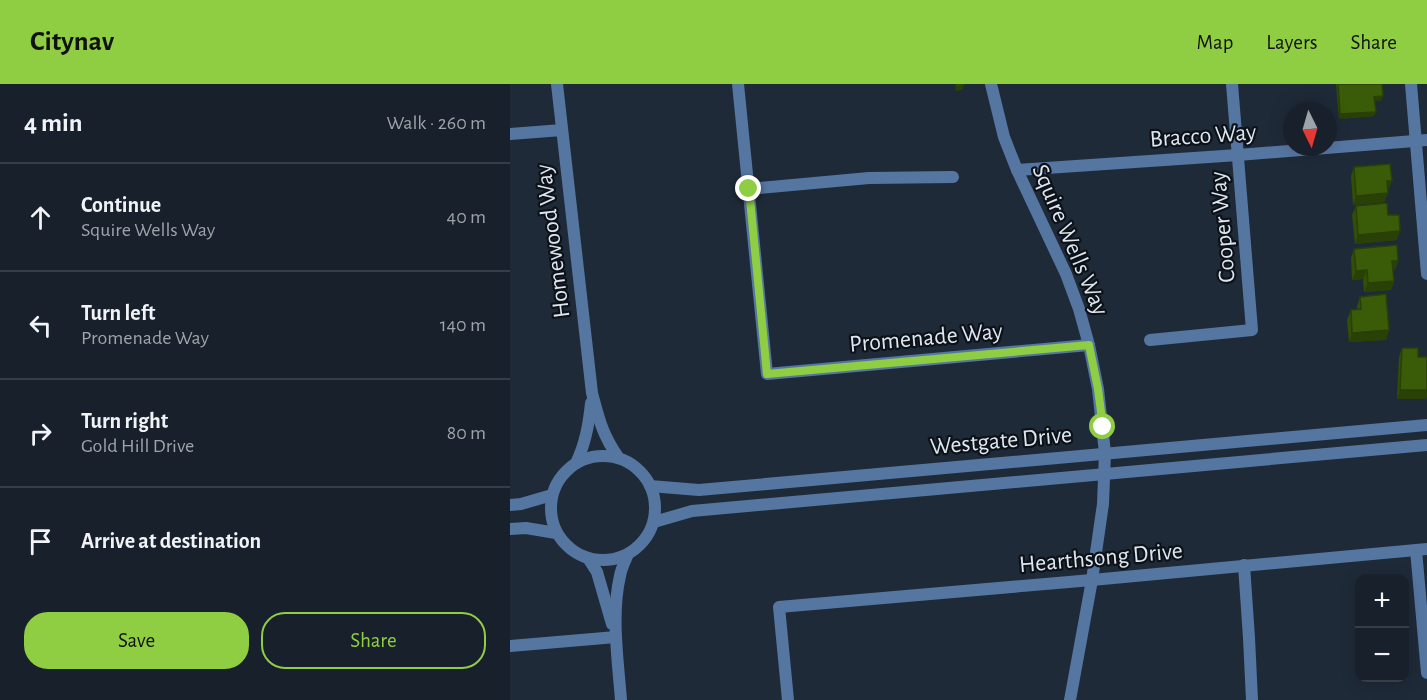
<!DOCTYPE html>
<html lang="en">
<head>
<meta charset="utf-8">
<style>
  body { margin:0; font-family:"Alegreya Sans",sans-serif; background:#202833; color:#f1f3f6 }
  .controls { position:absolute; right:18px; bottom:18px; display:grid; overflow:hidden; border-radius:12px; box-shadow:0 3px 15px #0003 }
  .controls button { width:54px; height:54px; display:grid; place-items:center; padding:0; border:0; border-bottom:2px solid #363e47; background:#17202b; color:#f1f3f6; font:30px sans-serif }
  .compass { position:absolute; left:773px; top:18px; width:54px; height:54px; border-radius:50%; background:#17202b; box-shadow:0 3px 15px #0003; rotate:175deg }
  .stop { position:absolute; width:18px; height:18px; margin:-14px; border:4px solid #8fcd42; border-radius:50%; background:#fff }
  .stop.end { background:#8fcd42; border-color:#fff; box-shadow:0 2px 6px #0008 }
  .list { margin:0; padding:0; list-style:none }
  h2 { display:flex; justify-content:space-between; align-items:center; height:78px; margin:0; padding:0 24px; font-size:26px }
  h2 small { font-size:20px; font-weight:400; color:#9ea3a9 }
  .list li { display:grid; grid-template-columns:39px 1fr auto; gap:18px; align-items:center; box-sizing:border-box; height:108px; padding:0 24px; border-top:2px solid #363e47 }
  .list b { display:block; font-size:22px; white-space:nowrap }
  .list p { margin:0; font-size:20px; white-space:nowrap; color:#9ea3a9 }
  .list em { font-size:20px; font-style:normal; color:#9ea3a9 }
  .actions { display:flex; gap:12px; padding:18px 24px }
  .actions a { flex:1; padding:14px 0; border:2px solid #8fcd42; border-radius:24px; text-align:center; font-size:21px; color:#8fcd42 }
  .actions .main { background:#8fcd42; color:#111 }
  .icon { flex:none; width:33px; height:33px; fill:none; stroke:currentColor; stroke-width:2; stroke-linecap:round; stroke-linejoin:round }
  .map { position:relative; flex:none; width:917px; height:616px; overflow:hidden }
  header { display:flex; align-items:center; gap:36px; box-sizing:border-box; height:84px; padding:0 30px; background:#8fcd42; color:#111 }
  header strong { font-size:28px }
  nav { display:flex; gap:33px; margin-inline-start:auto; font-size:21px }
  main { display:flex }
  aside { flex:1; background:#17202b }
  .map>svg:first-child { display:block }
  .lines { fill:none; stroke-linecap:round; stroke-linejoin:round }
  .minor { stroke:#5576a1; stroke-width:12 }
  .tertiary { stroke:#5576a1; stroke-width:12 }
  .wall { fill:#324e07 }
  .shaded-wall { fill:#294006 }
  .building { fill:#3a5b08; stroke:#294006; stroke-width:1.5 }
  .route { stroke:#8fcd42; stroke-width:8 }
  .labels { text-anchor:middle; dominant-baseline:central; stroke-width:4.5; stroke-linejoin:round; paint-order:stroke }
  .street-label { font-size:24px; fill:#dee6f0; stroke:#0d1219 }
</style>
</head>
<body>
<header>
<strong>Citynav</strong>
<nav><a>Map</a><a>Layers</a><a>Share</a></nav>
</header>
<main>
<aside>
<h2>4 min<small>Walk · 260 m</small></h2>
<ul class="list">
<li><svg class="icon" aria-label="ahead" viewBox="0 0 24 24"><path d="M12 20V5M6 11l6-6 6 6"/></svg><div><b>Continue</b><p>Squire Wells Way</p></div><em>40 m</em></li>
<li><svg class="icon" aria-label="left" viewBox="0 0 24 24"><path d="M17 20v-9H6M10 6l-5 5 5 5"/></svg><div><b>Turn left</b><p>Promenade Way</p></div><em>140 m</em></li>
<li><svg class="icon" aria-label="right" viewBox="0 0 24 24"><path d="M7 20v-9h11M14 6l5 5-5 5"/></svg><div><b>Turn right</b><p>Gold Hill Drive</p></div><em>80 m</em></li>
<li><svg class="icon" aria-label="arrive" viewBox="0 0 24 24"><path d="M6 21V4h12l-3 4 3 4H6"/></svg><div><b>Arrive at destination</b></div></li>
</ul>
<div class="actions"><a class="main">Save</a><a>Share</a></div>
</aside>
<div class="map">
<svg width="917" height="616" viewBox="0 0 917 616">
  <rect width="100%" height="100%" fill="#1f2a39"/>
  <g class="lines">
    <!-- minor -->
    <g class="minor">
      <path d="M 47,0 L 82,309 C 89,335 92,350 108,373"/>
      <path d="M 228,0 L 257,290 L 579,261"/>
      <path d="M 901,0 L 917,190"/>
      <path d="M 0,50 L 52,46"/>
      <path d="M 507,86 L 728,71 L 917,56"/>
      <path d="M 239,105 L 359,94 L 443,93"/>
      <path d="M 640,256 L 742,246 L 722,0"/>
      <path d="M 67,377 C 76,358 79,340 81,319"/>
      <path d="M 906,466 L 917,589"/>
      <path d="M 78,474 L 87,488 L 102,540"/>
      <path d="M 734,481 L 739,554 L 742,616"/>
      <path d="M 0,562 L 106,553"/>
      <path d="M 111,616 C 108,577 101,530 110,492 C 111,485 115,477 118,470"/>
      <path d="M 278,616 L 269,523 L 582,496 L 917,465"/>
    </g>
    <!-- tertiary -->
    <g class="tertiary">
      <path d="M 481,0 L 494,53 L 507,86 L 556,190 L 569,225 L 579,261 L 588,305 L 595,369 L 593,420 L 582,496 L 560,616"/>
      <circle cx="93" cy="424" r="52"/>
      <path d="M 140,402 L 189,406 L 917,341"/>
      <path d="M 0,421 L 11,420 L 42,411"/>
      <path d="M 144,438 L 182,427 L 917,361"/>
      <path d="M 0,445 L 16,444 L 46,449"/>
    </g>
  </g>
  <!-- wall -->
  <g class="wall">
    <path d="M 826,0 L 872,0 L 871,17 L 865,17 L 864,32 L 829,35 Z"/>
    <path d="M 844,83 L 878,106 L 877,106 L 878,109 L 874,118 L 843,121 L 841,92 Z"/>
    <path d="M 846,122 L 878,131 L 887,156 L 845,160 L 842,131 Z"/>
    <path d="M 844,165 L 888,177 L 885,186 L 883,186 L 884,197 L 881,206 L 854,208 L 853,195 L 842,196 L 841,174 Z"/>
    <path d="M 850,213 L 879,246 L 876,256 L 839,258 L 837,236 L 841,226 L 847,226 L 847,222 Z"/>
    <path d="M 892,264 L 908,273 L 916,315 L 887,315 L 889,273 Z"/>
  </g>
  <!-- shaded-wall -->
  <g class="shaded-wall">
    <path d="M 454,1 L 452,6 L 445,7 L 446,3 Z"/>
    <path d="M 873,12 L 871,17 L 863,17 L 864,13 Z"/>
    <path d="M 866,28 L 864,32 L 829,35 L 830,30 Z"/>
    <path d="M 877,97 L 882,97 L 878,106 L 873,106 Z"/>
    <path d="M 878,109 L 874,118 L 843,121 L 846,112 Z"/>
    <path d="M 890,147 L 887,156 L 845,160 L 848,151 Z"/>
    <path d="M 882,177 L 888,177 L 885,186 L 879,186 Z"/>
    <path d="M 857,186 L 853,195 L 842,196 L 846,187 Z"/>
    <path d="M 884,197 L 881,206 L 854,208 L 858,199 Z"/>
    <path d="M 879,246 L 876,256 L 839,258 L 842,249 Z"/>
    <path d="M 890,306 L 917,306 L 917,313 L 916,315 L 887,315 Z"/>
  </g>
  <!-- building -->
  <g class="building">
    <path d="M 446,0 L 454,0 L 454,1 L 446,3 Z"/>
    <path d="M 828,0 L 872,0 L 873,12 L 864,13 L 866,28 L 830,30 Z"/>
    <path d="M 880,80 L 882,97 L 877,97 L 878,109 L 846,112 L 844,83 Z"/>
    <path d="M 877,119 L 878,131 L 889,131 L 890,147 L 848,151 L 846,122 Z"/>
    <path d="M 887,161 L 888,177 L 882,177 L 884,197 L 858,199 L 857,186 L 846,187 L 844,165 Z"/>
    <path d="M 876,210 L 879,246 L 842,249 L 841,226 L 851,225 L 850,213 Z"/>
    <path d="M 892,264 L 908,264 L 908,273 L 917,273 L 917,306 L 890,306 Z"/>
  </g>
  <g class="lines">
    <!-- route -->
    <path class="route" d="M 239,105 L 257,290 L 579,261 L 588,305 L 593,343"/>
  </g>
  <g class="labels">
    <!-- street labels -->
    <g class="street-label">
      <text transform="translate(693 52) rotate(-4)">Bracco Way</text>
      <text transform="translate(713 143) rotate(-95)">Cooper Way</text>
      <text transform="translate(560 156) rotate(67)">Squire Wells Way</text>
      <text transform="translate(43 157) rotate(-97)">Homewood Way</text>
      <text transform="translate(416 254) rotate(-5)">Promenade Way</text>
      <text transform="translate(491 357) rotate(-5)">Westgate Drive</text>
      <text transform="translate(591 474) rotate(-5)">Hearthsong Drive</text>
    </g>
  </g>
</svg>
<div class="controls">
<button>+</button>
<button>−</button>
</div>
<svg class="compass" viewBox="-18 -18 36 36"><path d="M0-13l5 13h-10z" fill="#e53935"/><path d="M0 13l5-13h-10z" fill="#9ea3a9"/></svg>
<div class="stop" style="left:593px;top:343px"></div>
<div class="stop end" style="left:239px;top:105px"></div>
</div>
</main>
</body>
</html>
